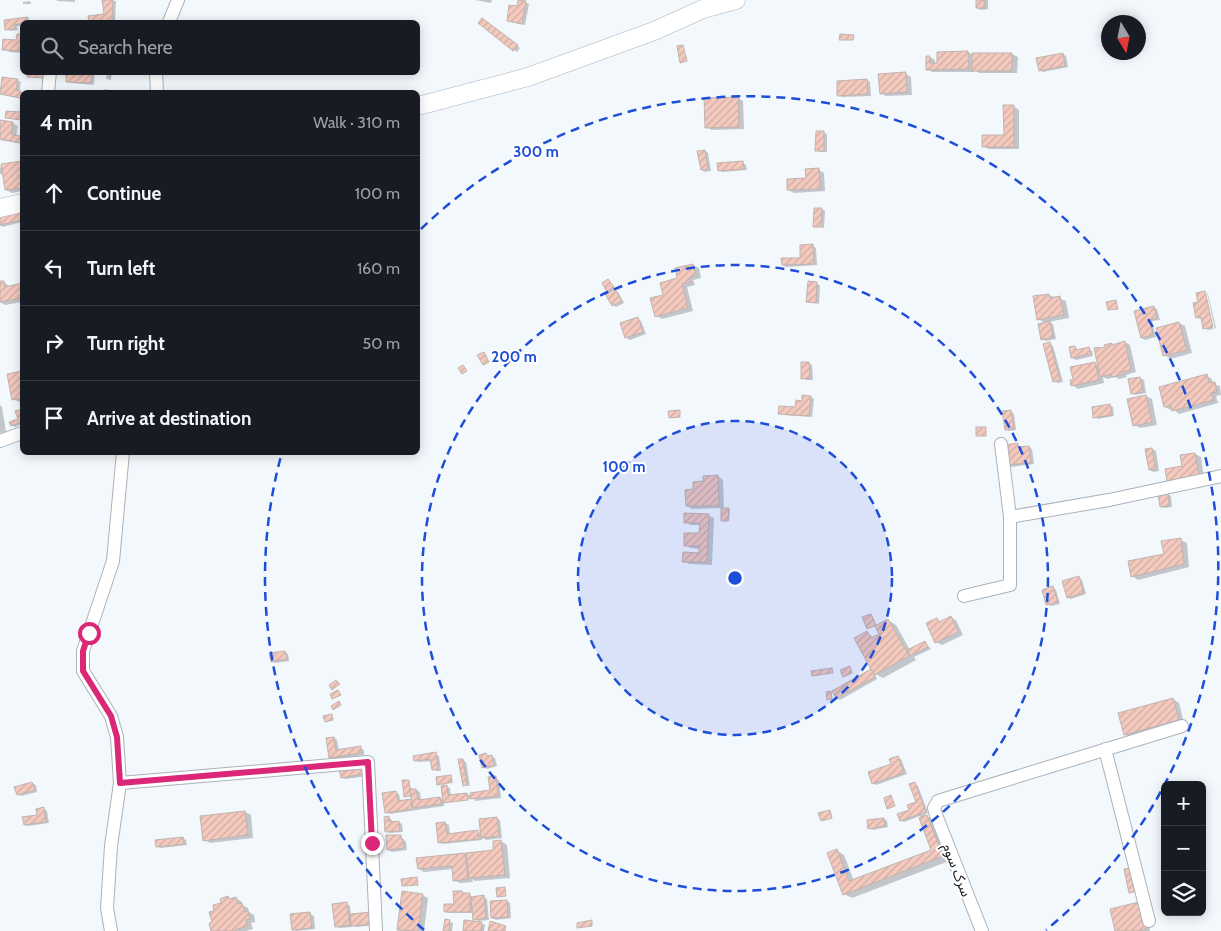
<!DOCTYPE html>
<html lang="en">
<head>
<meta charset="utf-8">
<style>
  body { margin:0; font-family:Cabin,"Noto Sans Arabic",sans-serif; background:#242831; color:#f1f3f6 }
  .controls { position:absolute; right:15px; bottom:15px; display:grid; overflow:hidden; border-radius:8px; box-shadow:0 2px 12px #0003 }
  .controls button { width:45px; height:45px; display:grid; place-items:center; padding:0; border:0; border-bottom:1px solid #363941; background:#171b24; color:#f1f3f6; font:25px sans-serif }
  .compass { position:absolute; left:1101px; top:15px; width:45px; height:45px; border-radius:50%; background:#171b24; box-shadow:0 2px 12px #0003; rotate:170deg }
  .stop { position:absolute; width:15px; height:15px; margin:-11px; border:4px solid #db2777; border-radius:50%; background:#fff }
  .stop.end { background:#db2777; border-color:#fff; box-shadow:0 1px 5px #0008 }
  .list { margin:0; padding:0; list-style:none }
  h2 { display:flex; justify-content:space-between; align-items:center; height:65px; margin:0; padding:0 20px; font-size:21px }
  h2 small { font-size:16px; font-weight:400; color:#9ea1a6 }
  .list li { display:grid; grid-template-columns:32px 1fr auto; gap:15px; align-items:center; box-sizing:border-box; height:75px; padding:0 20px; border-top:1px solid #363941 }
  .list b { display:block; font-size:19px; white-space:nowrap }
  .list em { font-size:16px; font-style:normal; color:#9ea1a6 }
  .icon { flex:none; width:28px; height:28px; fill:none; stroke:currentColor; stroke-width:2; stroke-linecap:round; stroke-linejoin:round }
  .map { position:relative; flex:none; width:1221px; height:931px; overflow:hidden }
  .search { position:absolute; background:#171b24; box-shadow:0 2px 12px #0003; left:20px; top:20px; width:400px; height:55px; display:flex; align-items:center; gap:12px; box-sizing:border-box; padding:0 18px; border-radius:8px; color:#9ea1a6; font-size:19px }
  .panel { position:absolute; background:#171b24; box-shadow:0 2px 12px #0003; left:20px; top:90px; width:400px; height:365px; border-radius:8px }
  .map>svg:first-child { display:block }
  .shadow { fill:#0003 }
  .building { fill:url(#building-hatch); stroke:#c0b4b0 }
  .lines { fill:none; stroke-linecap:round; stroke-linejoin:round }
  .street-casing { stroke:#aab2ba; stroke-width:14 }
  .secondary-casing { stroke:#aab2ba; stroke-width:19 }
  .street { stroke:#fff; stroke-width:12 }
  .secondary { stroke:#fff; stroke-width:18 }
  .route { stroke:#db2777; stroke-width:6 }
  .ring { fill:none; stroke:#1d4ed8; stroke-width:2.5; stroke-dasharray:9 6 }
  .labels { text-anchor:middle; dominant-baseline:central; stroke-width:4; stroke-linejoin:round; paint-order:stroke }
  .street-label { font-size:14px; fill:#14171a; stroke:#fff }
  .centre { fill:#1d4ed8; stroke:#fff; stroke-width:2.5 }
  .ring-label { font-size:15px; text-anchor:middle; font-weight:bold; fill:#1d4ed8; stroke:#fff; stroke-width:4; stroke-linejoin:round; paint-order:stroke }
</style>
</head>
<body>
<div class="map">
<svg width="1221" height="931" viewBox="0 0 1221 931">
  <defs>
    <pattern id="building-hatch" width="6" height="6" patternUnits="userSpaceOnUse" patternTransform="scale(1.25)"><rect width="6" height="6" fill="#f4c9be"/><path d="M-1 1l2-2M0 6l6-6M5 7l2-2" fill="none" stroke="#d0aca3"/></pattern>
  </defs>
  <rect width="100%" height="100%" fill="#f3f8fd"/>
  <!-- shadow -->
  <g class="shadow">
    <path d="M 56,0 L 75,0 L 75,2 L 58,1 Z"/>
    <path d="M 103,0 L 116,1 L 115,22 L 90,22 L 89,17 L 106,15 Z"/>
    <path d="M 475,0 L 492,0 L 491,3 Z"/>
    <path d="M 977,0 L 988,0 L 988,9 L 981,10 L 977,8 Z"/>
    <path d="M 30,1 L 31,4 L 23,4 L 23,2 Z"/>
    <path d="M 525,2 L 529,4 L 525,25 L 508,21 Z"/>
    <path d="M 28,19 L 31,22 L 22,22 L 22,26 L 17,26 L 18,30 L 10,31 L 7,29 L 6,21 Z"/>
    <path d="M 486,21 L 520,48 L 517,52 L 480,23 Z"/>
    <path d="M 18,35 L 22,35 L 22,53 L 9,52 L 4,49 L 17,41 Z"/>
    <path d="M 968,52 L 974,56 L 974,54 L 1012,54 L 1018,57 L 1017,73 L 979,73 L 974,70 L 974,72 L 932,72 L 927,69 L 930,57 L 935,60 L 935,64 Z"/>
    <path d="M 1063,54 L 1066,56 L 1068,67 L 1043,72 L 1040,70 Z"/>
    <path d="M 86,72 L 95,72 L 94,85 L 70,83 L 67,81 L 85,77 Z"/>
    <path d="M 107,72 L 112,72 L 111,80 L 106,79 Z"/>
    <path d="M 906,74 L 911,77 L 912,95 L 886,96 L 881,93 Z"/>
    <path d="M 17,80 L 21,82 L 19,92 L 22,93 L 22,98 L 0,94 Z"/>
    <path d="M 867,80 L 870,82 L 871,96 L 842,97 L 839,95 Z"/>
    <path d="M 104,89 L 110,90 L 116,92 L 103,92 Z"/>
    <path d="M 738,98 L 743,101 L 744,129 L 712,130 L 706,127 Z"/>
    <path d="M 22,104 L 22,121 L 7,117 L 21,114 Z"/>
    <path d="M 1013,106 L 1019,110 L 1019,149 L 989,149 L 983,146 L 1005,136 Z"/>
    <path d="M 0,121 L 13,123 L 18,126 L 16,137 L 21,137 L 22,133 L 22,144 L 0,140 Z"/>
    <path d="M 824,133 L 827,134 L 827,152 L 820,152 L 817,150 Z"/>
    <path d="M 705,151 L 708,153 L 711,171 L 705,172 L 702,170 Z"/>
    <path d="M 22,162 L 22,191 L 12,193 L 6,190 L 4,174 L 0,174 L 0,167 L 3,169 Z"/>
    <path d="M 743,163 L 746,165 L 747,170 L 722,172 L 719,170 Z"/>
    <path d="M 819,170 L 824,173 L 825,191 L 794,193 L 788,190 L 807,179 Z"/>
    <path d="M 822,209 L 825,211 L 824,228 L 814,226 Z"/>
    <path d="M 22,212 L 22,222 L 3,227 L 0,225 L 0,218 Z"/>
    <path d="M 813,246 L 816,248 L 817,265 L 786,267 L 783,265 L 802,259 Z"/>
    <path d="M 693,265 L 699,268 L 701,278 L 693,280 L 695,285 L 687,287 L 693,311 L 662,319 L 657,316 L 664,295 Z"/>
    <path d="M 609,281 L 614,288 L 613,289 L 618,292 L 624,303 L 616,307 L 613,305 L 611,293 L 608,291 Z"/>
    <path d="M 4,282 L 10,287 L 22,284 L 22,302 L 5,305 L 0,302 L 0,283 Z"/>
    <path d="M 809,282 L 820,285 L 819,304 L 808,301 Z"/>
    <path d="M 1205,292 L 1213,329 L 1208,330 L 1204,328 L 1202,319 L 1197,318 L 1194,304 L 1199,303 L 1197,294 Z"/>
    <path d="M 1207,293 L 1208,294 L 1216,328 L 1215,329 Z"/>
    <path d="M 1048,295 L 1066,301 L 1069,318 L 1048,322 L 1053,324 L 1056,339 L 1046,341 L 1042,339 L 1045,323 L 1038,319 Z"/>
    <path d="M 1154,308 L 1157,309 L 1160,320 L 1152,321 L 1156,337 L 1145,340 L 1142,338 Z"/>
    <path d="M 638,319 L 641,321 L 646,334 L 630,340 L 626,338 L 622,324 Z"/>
    <path d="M 1179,323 L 1185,326 L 1192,353 L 1170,359 L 1165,355 Z"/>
    <path d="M 1125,342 L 1130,345 L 1136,372 L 1126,375 L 1127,377 L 1119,379 L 1115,377 L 1107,379 L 1103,377 L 1104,383 L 1078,389 L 1072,385 L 1095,363 L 1099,366 L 1100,349 Z"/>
    <path d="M 1050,344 L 1053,346 L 1063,382 L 1058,383 L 1054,381 Z"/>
    <path d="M 1075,347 L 1079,351 L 1089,349 L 1092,351 L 1093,356 L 1076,360 L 1072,358 Z"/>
    <path d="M 809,363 L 812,365 L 813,380 L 806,380 L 802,378 Z"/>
    <path d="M 22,372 L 22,402 L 19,402 L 13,399 L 9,375 Z"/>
    <path d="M 1207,376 L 1212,379 L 1213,384 L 1220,386 L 1221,395 L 1216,396 L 1218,403 L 1179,414 L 1173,409 L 1171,410 L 1165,407 Z"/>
    <path d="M 1140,378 L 1144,380 L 1146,393 L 1135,395 L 1132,393 Z"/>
    <path d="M 1146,396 L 1152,399 L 1157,425 L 1140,428 L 1134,425 Z"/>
    <path d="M 810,397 L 814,399 L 812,417 L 783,415 L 780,413 L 797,408 Z"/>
    <path d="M 0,405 L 2,407 L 6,432 L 0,433 Z"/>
    <path d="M 1109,405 L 1113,407 L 1114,416 L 1098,419 L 1095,417 Z"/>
    <path d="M 20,411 L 22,413 L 22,424 L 15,427 L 12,425 L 19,420 Z"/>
    <path d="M 1011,412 L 1014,414 L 1016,430 L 1009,431 L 1006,429 Z"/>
    <path d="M 1018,445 L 1021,448 L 1029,447 L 1032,449 L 1034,464 L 1011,467 L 1007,465 Z"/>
    <path d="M 1152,449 L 1156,451 L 1159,471 L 1153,472 L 1150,470 L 1147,450 Z"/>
    <path d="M 1195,454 L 1201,457 L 1204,479 L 1174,484 L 1168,481 L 1184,467 L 1182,456 Z"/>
    <path d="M 718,476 L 723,480 L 724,510 L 730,510 L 729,521 L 723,521 L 722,508 L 692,509 L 687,506 L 695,491 Z"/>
    <path d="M 1167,494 L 1171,496 L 1172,507 L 1164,508 L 1161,506 Z"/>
    <path d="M 708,515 L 714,518 L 712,565 L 689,564 L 684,561 L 700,554 L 700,549 L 690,548 L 685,545 L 700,534 L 701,525 L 691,525 L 685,522 Z"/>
    <path d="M 1181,540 L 1187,543 L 1189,567 L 1138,580 L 1132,576 L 1166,555 Z"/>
    <path d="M 1079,578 L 1082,580 L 1086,594 L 1071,599 L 1068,597 Z"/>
    <path d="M 1053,588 L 1056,590 L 1060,604 L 1051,606 L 1047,604 Z"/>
    <path d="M 871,615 L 877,627 L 888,620 L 896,625 L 910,650 L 925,642 L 931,649 L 914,657 L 916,660 L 883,678 L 875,674 L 877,679 L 840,700 L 837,698 L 833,691 L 874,673 L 867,633 L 875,638 L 881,635 L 876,626 L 868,628 Z"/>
    <path d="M 950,617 L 956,620 L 963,635 L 942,645 L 936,642 L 937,619 L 941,622 Z"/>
    <path d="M 285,652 L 288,654 L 289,661 L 275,663 L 272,661 Z"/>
    <path d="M 1173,699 L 1179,703 L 1184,723 L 1130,738 L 1125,734 Z"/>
    <path d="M 334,738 L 337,740 L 339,751 L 360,748 L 364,750 L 364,755 L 333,759 L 330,757 Z"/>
    <path d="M 435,754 L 439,756 L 441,771 L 436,771 L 433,769 L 432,761 L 419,762 L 415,760 Z"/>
    <path d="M 486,755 L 495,758 L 497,766 L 487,769 L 483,767 Z"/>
    <path d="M 898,757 L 901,759 L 907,774 L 876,785 L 873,783 Z"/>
    <path d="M 463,760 L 466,762 L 470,786 L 464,785 Z"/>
    <path d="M 341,770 L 368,776 L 345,779 L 342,777 Z"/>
    <path d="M 451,776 L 453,783 L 443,784 L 450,788 L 451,796 L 467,794 L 471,797 L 491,791 L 495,778 L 499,780 L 501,798 L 475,801 L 474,798 L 445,802 L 445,803 L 444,802 L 444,806 L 390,814 L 386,812 L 396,792 L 399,794 L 401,802 L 413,800 L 412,795 L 406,792 L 409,781 L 411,790 L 416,790 L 420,792 L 421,801 L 440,798 L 444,800 L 442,784 L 438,784 Z"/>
    <path d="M 32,783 L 36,785 L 37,792 L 21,796 L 18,794 Z"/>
    <path d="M 915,784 L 918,786 L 928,813 L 924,815 L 934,820 L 949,861 L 852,898 L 844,894 L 836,850 L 844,855 L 854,881 L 933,851 L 920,816 L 904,822 L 901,820 L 917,802 Z"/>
    <path d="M 44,809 L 47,811 L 49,823 L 28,826 L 25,824 L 38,816 Z"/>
    <path d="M 245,812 L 251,815 L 253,838 L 210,843 L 205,840 L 202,817 Z"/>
    <path d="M 389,818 L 392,820 L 393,823 L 399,822 L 402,824 L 403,832 L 390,833 L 387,832 Z"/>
    <path d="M 497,818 L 500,820 L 502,838 L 486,840 L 482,837 L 482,840 L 443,844 L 439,842 L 437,824 L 445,823 L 449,825 L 450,835 L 478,832 L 482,834 Z"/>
    <path d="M 884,819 L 887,821 L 888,827 L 873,830 L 869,828 Z"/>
    <path d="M 400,836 L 406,842 L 407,850 L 392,852 L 388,850 Z"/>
    <path d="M 183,838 L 186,840 L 187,845 L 161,848 L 157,846 Z"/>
    <path d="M 501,841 L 507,845 L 510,878 L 475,881 L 472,879 L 473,882 L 460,883 L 454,880 L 453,869 L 424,872 L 419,869 L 464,854 L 468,856 L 495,851 Z"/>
    <path d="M 462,892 L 469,894 L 473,898 L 483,897 L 487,899 L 489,920 L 478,921 L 475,919 L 474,913 L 448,913 L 445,911 L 455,905 Z"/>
    <path d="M 422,895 L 428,898 L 424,931 L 401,931 L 399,930 Z"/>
    <path d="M 228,898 L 231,900 L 236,898 L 242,902 L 242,905 L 248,908 L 249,912 L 254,915 L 255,922 L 251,923 L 253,929 L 246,931 L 213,931 L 216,912 Z"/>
    <path d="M 507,901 L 510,903 L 511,918 L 496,920 L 492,918 Z"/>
    <path d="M 347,904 L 350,906 L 351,915 L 377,925 L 356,927 L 352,925 L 352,927 L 339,928 L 336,926 Z"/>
    <path d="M 1145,907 L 1150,931 L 1117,931 Z"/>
    <path d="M 310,914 L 314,916 L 315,929 L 296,931 L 293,929 L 292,915 Z"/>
    <path d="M 446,920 L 453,923 L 452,931 L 445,931 Z"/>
    <path d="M 481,923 L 485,925 L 484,931 L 464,931 Z"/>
  </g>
  <!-- building -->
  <g class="building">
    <path d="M 102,0 L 113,0 L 112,22 L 89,22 L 88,16 L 104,14 Z"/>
    <path d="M 518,0 L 526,1 L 522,24 L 507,21 L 509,5 L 517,6 Z"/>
    <path d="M 976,0 L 984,0 L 985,8 L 976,8 Z"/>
    <path d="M 28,17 L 28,22 L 14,25 L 15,29 L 5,30 L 4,20 Z"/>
    <path d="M 482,18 L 518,45 L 513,51 L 478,23 Z"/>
    <path d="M 17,34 L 22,34 L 22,51 L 2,50 L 3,39 L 16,40 Z"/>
    <path d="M 840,34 L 854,35 L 853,40 L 839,40 Z"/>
    <path d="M 683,45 L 687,61 L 680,63 L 677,46 Z"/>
    <path d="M 968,51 L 969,69 L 926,70 L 926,56 L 930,56 L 930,63 L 937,63 L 937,52 Z"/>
    <rect x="972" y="53" width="40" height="18"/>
    <path d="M 1063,53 L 1065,66 L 1039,71 L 1036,58 Z"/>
    <path d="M 27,72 L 46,72 L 45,78 L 27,77 Z"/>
    <path d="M 84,72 L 92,72 L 91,83 L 66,82 L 66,74 L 84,75 Z"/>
    <path d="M 906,72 L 907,92 L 880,94 L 878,74 Z"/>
    <path d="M 2,77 L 18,79 L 16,90 L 21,91 L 20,98 L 0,94 Z"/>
    <path d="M 867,79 L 868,94 L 837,96 L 837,81 Z"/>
    <path d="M 738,97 L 739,127 L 705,128 L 704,98 Z"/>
    <path d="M 21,103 L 22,103 L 22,120 L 5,118 L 6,111 L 20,112 Z"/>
    <path d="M 1003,105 L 1014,105 L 1014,147 L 982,147 L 982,135 L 1004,135 Z"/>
    <path d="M 0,120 L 13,122 L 11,134 L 20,136 L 21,131 L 22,131 L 22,143 L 0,139 Z"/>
    <path d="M 816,131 L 824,131 L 824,151 L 815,151 Z"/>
    <path d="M 705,150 L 708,169 L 701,170 L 697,151 Z"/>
    <path d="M 22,161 L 22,188 L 5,190 L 1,164 Z"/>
    <path d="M 743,161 L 744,169 L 718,171 L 717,163 Z"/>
    <path d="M 819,168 L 820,189 L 787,190 L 787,179 L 806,178 L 805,169 Z"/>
    <path d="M 814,208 L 822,208 L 821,227 L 813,227 Z"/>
    <path d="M 22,211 L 22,220 L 0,225 L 0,216 Z"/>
    <path d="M 813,244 L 814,264 L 782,265 L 781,258 L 800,258 L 800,245 Z"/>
    <path d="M 693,264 L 696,275 L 689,278 L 690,282 L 682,284 L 688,308 L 655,317 L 650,298 L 663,295 L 660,283 L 677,278 L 675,268 Z"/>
    <path d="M 608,279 L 614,287 L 607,292 L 602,283 Z"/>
    <path d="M 0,281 L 4,281 L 5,287 L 22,283 L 22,298 L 0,302 Z"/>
    <path d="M 808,281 L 817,282 L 816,303 L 806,302 Z"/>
    <path d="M 615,289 L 622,301 L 612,306 L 605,294 Z"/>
    <path d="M 1205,291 L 1213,327 L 1203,329 L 1201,317 L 1196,318 L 1193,303 L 1198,302 L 1196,293 Z"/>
    <path d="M 1049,294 L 1050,298 L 1060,296 L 1064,315 L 1037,320 L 1033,296 Z"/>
    <path d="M 1116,300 L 1118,309 L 1108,310 L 1106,302 Z"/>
    <path d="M 1154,306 L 1157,318 L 1150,320 L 1153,335 L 1141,338 L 1134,311 Z"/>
    <path d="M 638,317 L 643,332 L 625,338 L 620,323 Z"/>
    <path d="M 1050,321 L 1053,337 L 1041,340 L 1038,324 Z"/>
    <path d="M 1179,322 L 1187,350 L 1163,356 L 1156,328 Z"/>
    <path d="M 1125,341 L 1131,370 L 1122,372 L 1122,375 L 1112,377 L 1111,374 L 1100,377 L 1094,348 L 1098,347 L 1099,348 L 1105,347 L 1104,345 L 1112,343 L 1112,345 Z"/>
    <path d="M 1050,342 L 1060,380 L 1053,382 L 1043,344 Z"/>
    <path d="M 1075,346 L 1076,350 L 1089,347 L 1091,354 L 1071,358 L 1069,347 Z"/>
    <path d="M 484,352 L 489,362 L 483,365 L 477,355 Z"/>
    <path d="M 801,362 L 809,362 L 810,378 L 801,379 Z"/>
    <path d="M 1095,362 L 1099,380 L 1071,386 L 1070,380 L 1073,379 L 1070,367 Z"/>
    <path d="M 463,365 L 467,371 L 462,374 L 458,368 Z"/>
    <path d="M 22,371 L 22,398 L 12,400 L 7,374 Z"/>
    <path d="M 1207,374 L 1209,383 L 1215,382 L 1217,392 L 1211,393 L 1214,400 L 1172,411 L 1171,406 L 1164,407 L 1159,387 Z"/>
    <path d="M 1140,377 L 1143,392 L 1131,394 L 1128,379 Z"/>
    <path d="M 802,395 L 811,396 L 809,416 L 778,414 L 779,406 L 795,407 L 796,400 L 802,401 Z"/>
    <path d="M 1146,395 L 1152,422 L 1133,426 L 1127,399 Z"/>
    <path d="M 1110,404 L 1112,415 L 1093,418 L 1092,407 Z"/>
    <path d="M 20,410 L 22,415 L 22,422 L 11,426 L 9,422 L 18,419 L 15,411 Z"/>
    <path d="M 680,410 L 680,417 L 669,418 L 668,411 Z"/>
    <path d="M 1011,410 L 1014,429 L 1005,430 L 1002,411 Z"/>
    <rect x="976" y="427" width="10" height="9"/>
    <path d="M 1018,443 L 1018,447 L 1029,446 L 1031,463 L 1006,465 L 1004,445 Z"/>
    <path d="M 1152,448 L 1156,469 L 1149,470 L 1145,449 Z"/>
    <path d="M 1195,453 L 1199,476 L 1167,481 L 1165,469 L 1182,466 L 1180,455 Z"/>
    <path d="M 718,475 L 719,506 L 686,506 L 685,490 L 693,489 L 693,482 L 703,481 L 703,476 Z"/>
    <path d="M 1168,493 L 1169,506 L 1160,507 L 1158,494 Z"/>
    <path d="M 721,508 L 729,508 L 728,521 L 721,521 Z"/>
    <path d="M 684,513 L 709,514 L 707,562 L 682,562 L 683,552 L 699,553 L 699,546 L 684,546 L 684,533 L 699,533 L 700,523 L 684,523 Z"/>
    <path d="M 1181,538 L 1184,564 L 1131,577 L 1128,561 L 1164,554 L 1161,541 Z"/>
    <path d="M 1079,576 L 1084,593 L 1067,598 L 1062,581 Z"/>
    <path d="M 1053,586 L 1058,602 L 1046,605 L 1042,590 Z"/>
    <path d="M 871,614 L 876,625 L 867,629 L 862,617 Z"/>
    <path d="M 951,616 L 958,632 L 935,643 L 926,623 L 937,618 L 939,622 Z"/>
    <path d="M 888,619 L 909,656 L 874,675 L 854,638 L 867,631 L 871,638 L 879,634 L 875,626 Z"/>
    <path d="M 925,641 L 928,647 L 910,656 L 907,650 Z"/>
    <path d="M 285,651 L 287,659 L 271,662 L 269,653 Z"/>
    <path d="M 850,666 L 852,673 L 843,677 L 840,670 Z"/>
    <path d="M 832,668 L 833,673 L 812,676 L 811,671 Z"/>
    <path d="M 871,669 L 875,677 L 836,698 L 832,691 Z"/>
    <path d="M 336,680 L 340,684 L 332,690 L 329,685 Z"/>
    <path d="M 338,690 L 341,695 L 332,699 L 330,694 Z"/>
    <path d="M 831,691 L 832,699 L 827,700 L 826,692 Z"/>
    <path d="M 1173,698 L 1179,720 L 1124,735 L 1118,713 Z"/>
    <path d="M 339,701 L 341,705 L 333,710 L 331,706 Z"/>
    <path d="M 332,714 L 333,720 L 325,722 L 323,716 Z"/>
    <path d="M 334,737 L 336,750 L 361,746 L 361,753 L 329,758 L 326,738 Z"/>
    <path d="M 436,752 L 438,769 L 432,770 L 430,759 L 414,761 L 413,756 Z"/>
    <path d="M 486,753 L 487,756 L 492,755 L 494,765 L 482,768 L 479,755 Z"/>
    <path d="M 898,756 L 904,773 L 872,784 L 868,772 L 891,764 L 889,759 Z"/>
    <path d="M 458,759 L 463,759 L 467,785 L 463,786 Z"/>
    <path d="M 364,765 L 365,774 L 341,778 L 339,769 Z"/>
    <path d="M 451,775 L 452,782 L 437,785 L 436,777 Z"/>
    <path d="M 496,776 L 498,796 L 470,799 L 470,793 L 490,790 L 488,777 Z"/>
    <path d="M 402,780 L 409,780 L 411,796 L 404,797 Z"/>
    <path d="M 32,782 L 35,790 L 17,795 L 14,787 Z"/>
    <path d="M 915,782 L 926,812 L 900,821 L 897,814 L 909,810 L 907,805 L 916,802 L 909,784 Z"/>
    <path d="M 447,785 L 448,795 L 467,793 L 468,800 L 443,803 L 441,786 Z"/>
    <path d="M 410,789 L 416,789 L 418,800 L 440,797 L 441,804 L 413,808 Z"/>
    <path d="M 396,791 L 398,801 L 411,799 L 412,809 L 385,813 L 382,793 Z"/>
    <path d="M 891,795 L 895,806 L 887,809 L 884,798 Z"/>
    <path d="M 44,807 L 46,822 L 24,825 L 22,817 L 37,815 L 36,809 Z"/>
    <path d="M 830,810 L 832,818 L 821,821 L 818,813 Z"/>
    <path d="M 245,811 L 248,835 L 203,841 L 200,816 Z"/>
    <path d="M 927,815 L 943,856 L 843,895 L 827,853 L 837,849 L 849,881 L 931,850 L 919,818 Z"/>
    <path d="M 389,816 L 390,822 L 399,821 L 400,831 L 385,832 L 384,817 Z"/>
    <path d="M 497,817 L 499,836 L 481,838 L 479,819 Z"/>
    <path d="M 884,818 L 885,826 L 868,829 L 867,820 Z"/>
    <path d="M 445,822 L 447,834 L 478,830 L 479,839 L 438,843 L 436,823 Z"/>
    <path d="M 386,835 L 401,835 L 401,839 L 403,839 L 404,848 L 387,850 Z"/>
    <path d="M 183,837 L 184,844 L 156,847 L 155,840 Z"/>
    <path d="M 501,840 L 505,875 L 469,878 L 466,853 L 493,850 L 493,841 Z"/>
    <path d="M 465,853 L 468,879 L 453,881 L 452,866 L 418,869 L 416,858 Z"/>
    <path d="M 1133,867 L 1138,891 L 1129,893 L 1124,869 Z"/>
    <path d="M 417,877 L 418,885 L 402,886 L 401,879 Z"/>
    <path d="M 505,887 L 506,896 L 497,897 L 496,888 Z"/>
    <path d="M 402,891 L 423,894 L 418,931 L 397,930 Z"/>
    <path d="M 453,891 L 462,891 L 462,893 L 470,893 L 470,912 L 444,912 L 444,904 L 454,904 Z"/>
    <path d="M 484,895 L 486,918 L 473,920 L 471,897 Z"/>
    <path d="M 228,896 L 229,899 L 236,897 L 238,904 L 242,903 L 245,912 L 248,911 L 250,919 L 246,920 L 248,926 L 235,930 L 236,931 L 211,931 L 209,923 L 212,922 L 209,912 L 214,911 L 213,905 L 221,903 L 220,899 Z"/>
    <path d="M 507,900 L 508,917 L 491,918 L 490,901 Z"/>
    <path d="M 347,902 L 350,925 L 335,927 L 332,904 Z"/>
    <path d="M 1139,902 L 1146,929 L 1136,931 L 1115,931 L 1110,909 Z"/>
    <path d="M 310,912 L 312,928 L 292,930 L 290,914 Z"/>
    <path d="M 373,912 L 374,924 L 351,926 L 350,914 Z"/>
    <path d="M 445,919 L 450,920 L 449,931 L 451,931 L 443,931 Z"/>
    <path d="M 464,920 L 482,922 L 481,931 L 463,931 Z"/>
    <path d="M 592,920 L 592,926 L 577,928 L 577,923 Z"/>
    <path d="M 490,921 L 506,926 L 505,931 L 488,931 Z"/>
  </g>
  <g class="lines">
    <!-- street casing -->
    <g class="street-casing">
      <g id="street">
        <path d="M 169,22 L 178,0"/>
        <path d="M 156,72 L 157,92"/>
        <path d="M 48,92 L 50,72"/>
        <path d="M 0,441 L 22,433"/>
        <path d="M 1010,517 L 1109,500 L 1221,476"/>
        <path d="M 964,596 L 1010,585 L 1010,517 L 1001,444"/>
        <path d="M 1105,749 L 1149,921"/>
        <path d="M 120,783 L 368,762 L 376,930"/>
        <path d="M 111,931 L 107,908 L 111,846 L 120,783 L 117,737 L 111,716 L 83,671 L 83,651 L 113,561 L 123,452"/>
        <path d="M 982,931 L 936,815 L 934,808 L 938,801 L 1182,726"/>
      </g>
    </g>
    <!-- secondary casing -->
    <g class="secondary-casing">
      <g id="secondary">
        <path d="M 418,106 L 528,77 L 654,31 L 703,9 L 736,0"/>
        <path d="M 0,208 L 22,203"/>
      </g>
    </g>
    <!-- street -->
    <use href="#street" class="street"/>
    <!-- secondary -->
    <use href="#secondary" class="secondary"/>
  </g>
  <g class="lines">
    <!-- route -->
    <path class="route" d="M 89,633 L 83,651 L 83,671 L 111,716 L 117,737 L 120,783 L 368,762 L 372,843"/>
  </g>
  <!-- distance rings -->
  <circle cx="735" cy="578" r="157" fill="#1d4ed8" fill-opacity=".12"/>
  <g class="ring">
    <circle cx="735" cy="578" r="157"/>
    <circle cx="735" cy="578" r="313"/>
    <path d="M424 930A470 470 0 0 1 281 456M421 229A470 470 0 1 1 1046 930"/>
  </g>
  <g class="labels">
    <!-- street labels -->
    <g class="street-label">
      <text transform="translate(957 870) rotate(69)">سرک سوم</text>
    </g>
  </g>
  <circle cx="735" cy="578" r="8" class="centre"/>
  <g class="ring-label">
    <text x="536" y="157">300 m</text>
    <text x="514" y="362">200 m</text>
    <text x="624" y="472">100 m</text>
  </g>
</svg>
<div class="controls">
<button>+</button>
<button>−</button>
<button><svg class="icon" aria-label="layers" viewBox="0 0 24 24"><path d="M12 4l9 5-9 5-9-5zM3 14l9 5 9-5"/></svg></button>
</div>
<svg class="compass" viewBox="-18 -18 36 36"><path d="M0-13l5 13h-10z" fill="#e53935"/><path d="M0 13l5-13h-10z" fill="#9ea1a6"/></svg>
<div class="stop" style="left:89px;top:633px"></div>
<div class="stop end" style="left:372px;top:843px"></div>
<div class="search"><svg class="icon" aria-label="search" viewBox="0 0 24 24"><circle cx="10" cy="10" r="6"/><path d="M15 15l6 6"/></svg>Search here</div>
<section class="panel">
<h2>4 min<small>Walk · 310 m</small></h2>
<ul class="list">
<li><svg class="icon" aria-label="ahead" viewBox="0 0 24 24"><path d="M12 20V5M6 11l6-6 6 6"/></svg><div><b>Continue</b></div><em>100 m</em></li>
<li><svg class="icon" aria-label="left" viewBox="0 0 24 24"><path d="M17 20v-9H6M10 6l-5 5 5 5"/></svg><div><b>Turn left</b></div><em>160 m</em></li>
<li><svg class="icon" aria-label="right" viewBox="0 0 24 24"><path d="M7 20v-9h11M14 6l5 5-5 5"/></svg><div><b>Turn right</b></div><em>50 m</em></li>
<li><svg class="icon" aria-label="arrive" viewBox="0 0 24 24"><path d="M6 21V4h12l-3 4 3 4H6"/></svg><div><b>Arrive at destination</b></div></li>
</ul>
</section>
</div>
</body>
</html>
